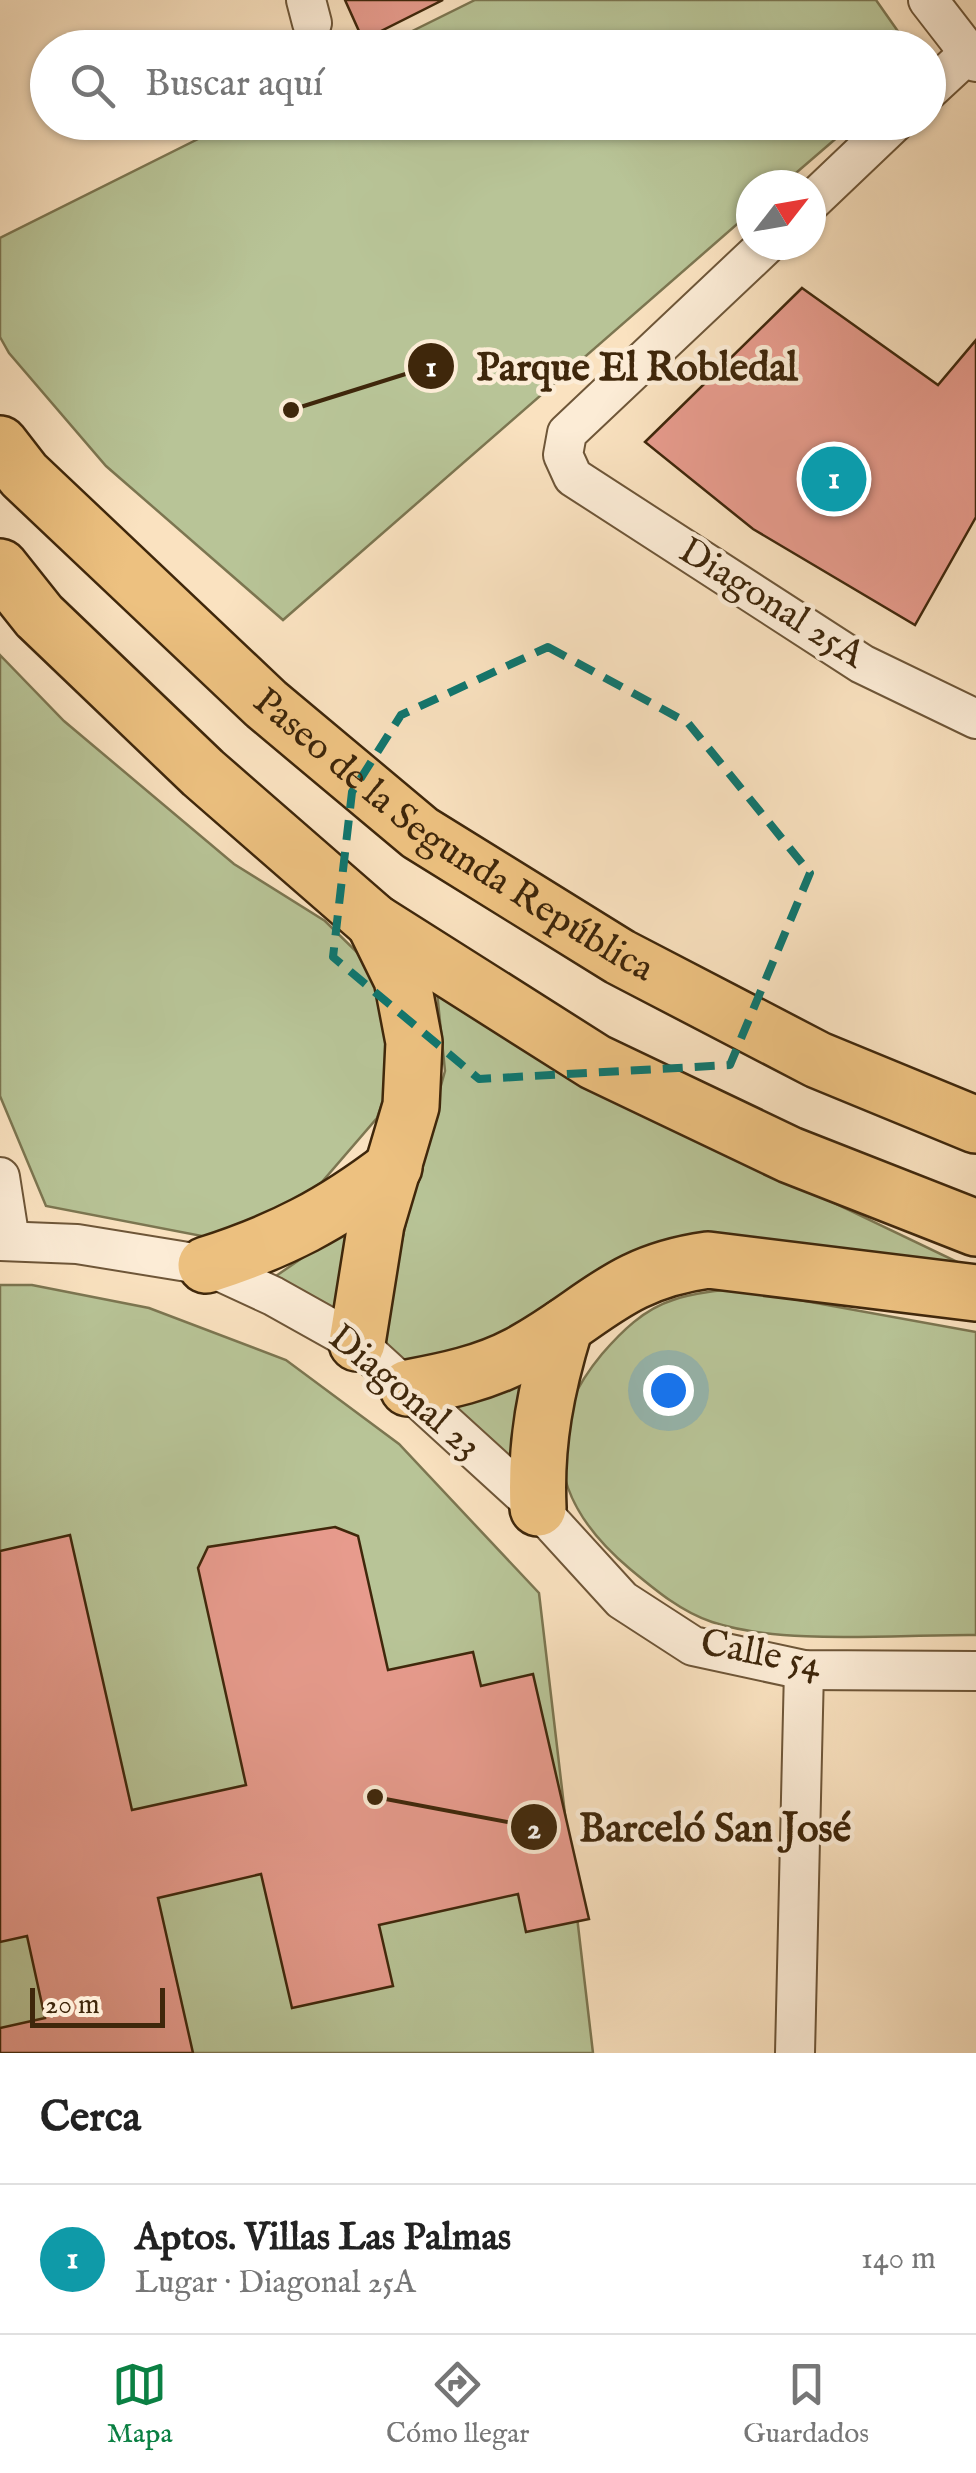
<!DOCTYPE html>
<html lang="es">
<head>
<meta charset="utf-8">
<style>
  body { margin:0; font-family:"IM FELL English",serif; background:#f2f2f2; color:#222 }
  .compass { position:absolute; left:736px; top:170px; width:90px; height:90px; border-radius:50%; background:#fff; box-shadow:0 2px 8px #0004; rotate:59deg }
  .scale { position:absolute; left:30px; bottom:25px; width:135px; box-sizing:border-box; padding-left:10px; border:5px solid #3f270b; border-top:0; font-size:28px; line-height:35px; white-space:nowrap; color:#3f270b; -webkit-text-stroke:8px #fcecd6; paint-order:stroke }
  .you { position:absolute; left:668px; top:1390px; width:35px; height:35px; margin:-25px; border:8px solid #fff; border-radius:50%; background:#1a73e8; box-shadow:0 0 0 15px #1a73e833 }
  .badge { display:grid; place-items:center; width:65px; height:65px; border-radius:50%; background:#0b8043; color:#fff; font-size:32px; font-weight:700 }
  .pin { position:absolute; translate:-50% -50%; border:5px solid #fff; box-shadow:0 2px 10px #0006 }
  .list { margin:0; padding:0; list-style:none }
  h2 { display:flex; justify-content:space-between; align-items:center; height:130px; margin:0; padding:0 40px; font-size:42px }
  h2 small { font-size:32px; font-weight:400; color:#767676 }
  .list li { display:grid; grid-template-columns:65px 1fr auto; gap:30px; align-items:center; box-sizing:border-box; height:150px; padding:0 40px; border-top:2px solid #e0e0e0 }
  .list b { display:block; font-size:38px; white-space:nowrap }
  .list p { margin:0; font-size:32px; white-space:nowrap; color:#767676 }
  .list em { font-size:32px; font-style:normal; color:#767676 }
  .icon { flex:none; width:55px; height:55px; fill:none; stroke:currentColor; stroke-width:2; stroke-linecap:round; stroke-linejoin:round }
  .map { position:relative; flex:none; width:976px; height:2053px; overflow:hidden }
  .search { position:absolute; background:#fff; box-shadow:0 2px 8px #0004; left:30px; right:30px; top:30px; height:110px; display:flex; align-items:center; gap:25px; box-sizing:border-box; padding:0 35px; border-radius:55px; color:#767676; font-size:38px }
  .sheet { height:280px; background:#fff }
  nav { display:flex; justify-content:space-around; align-items:center; box-sizing:border-box; height:140px; border-top:2px solid #e0e0e0; background:#fff; font-size:28px; color:#767676 }
  nav a { display:grid; justify-items:center; gap:5px }
  nav .on { color:#0b8043 }
  .map>svg:first-child { display:block }
  .green { fill:#b8c497; stroke:#7c7651; stroke-width:2.5 }
  .building { fill:#e79b8d; stroke:#3f270b; stroke-width:2.5 }
  .lines { fill:none; stroke-linecap:round; stroke-linejoin:round }
  .street-casing { stroke:#6e5638; stroke-width:42 }
  .highway-casing { stroke:#3f270b; stroke-width:60 }
  .street { stroke:#fcecd6; stroke-width:38 }
  .highway { stroke:#edc180; stroke-width:55 }
  .marked { fill:none; stroke:#0f766e; stroke-width:8; stroke-dasharray:20 12; stroke-linejoin:round }
  .labels { text-anchor:middle; dominant-baseline:central; stroke-width:9; stroke-linejoin:round; paint-order:stroke }
  .street-label { font-size:38px; fill:#3f270b; stroke:#fcecd6 }
  .leader { fill:none; stroke:#3f270b; stroke-width:4 }
  .callout-dot { fill:#3f270b; stroke:#fcecd6; stroke-width:4 }
  .mark-label { font-size:30px; text-anchor:middle; font-weight:bold; fill:#fff }
  .callout-label { font-size:40px; text-anchor:middle; font-weight:bold; fill:#3f270b; stroke:#fcecd6; stroke-width:9; stroke-linejoin:round; paint-order:stroke }
</style>
</head>
<body>
<div class="map">
<svg width="976" height="2053" viewBox="0 0 976 2053">
  <rect width="100%" height="100%" fill="#fae2c0"/>
  <filter id="stains"><feTurbulence type="fractalNoise" baseFrequency=".002" numOctaves="4"/><feColorMatrix values="0 0 0 0 .2 0 0 0 0 .09 0 0 0 0 .02 0 0 0 .5 -.17"/></filter>
  <radialGradient id="worn" r=".72"><stop offset=".6" stop-color="#630" stop-opacity="0"/><stop offset="1" stop-color="#630" stop-opacity=".3"/></radialGradient>
  <!-- green -->
  <g class="green">
    <path d="M 475,0 L 876,0 L 909,47 L 380,47 Z"/>
    <path d="M 230,123 L 230,122 L 854,123 L 782,185 L 751,185 L 751,212 L 283,620 L 106,466 L 9,353 L 0,337 L 0,238 Z"/>
    <path d="M 0,655 L 64,721 L 234,864 L 325,921 L 365,960 L 391,1011 L 389,1084 L 377,1118 L 321,1183 L 296,1200 L 212,1238 L 46,1206 L 0,1096 Z"/>
    <path d="M 435,972 L 657,1118 L 976,1271 L 755,1241 L 464,1351 L 406,1362 L 379,1347 L 416,1176 L 445,1071 Z"/>
    <path d="M 372,1210 L 346,1320 L 321,1301 L 273,1278 Z"/>
    <path d="M 0,1285 L 32,1285 L 149,1308 L 286,1360 L 399,1444 L 539,1593 L 593,2053 L 0,2053 Z"/>
    <path d="M 733,1288 L 976,1332 L 976,1635 C 898,1634 785,1646 712,1622 C 681,1612 654,1589 630,1569 C 554,1505 536,1433 602,1354 C 621,1332 644,1309 673,1300 C 692,1293 713,1292 733,1288 Z"/>
    <path d="M 531,1368 L 511,1461 L 445,1399 Z"/>
  </g>
  <!-- building -->
  <g class="building">
    <path d="M 345,0 L 443,0 L 363,40 Z"/>
    <path d="M 802,288 L 938,385 L 976,340 L 976,517 L 915,625 L 753,529 L 645,442 Z"/>
    <path d="M 335,1527 L 358,1536 L 388,1670 L 473,1652 L 481,1686 L 533,1674 L 589,1919 L 526,1932 L 518,1894 L 379,1925 L 393,1986 L 292,2008 L 261,1874 L 158,1898 L 193,2053 L 0,2053 L 0,2028 L 45,2018 L 27,1936 L 0,1942 L 0,1551 L 70,1535 L 132,1810 L 246,1785 L 198,1568 L 208,1547 Z"/>
  </g>
  <g class="lines">
    <!-- street casing -->
    <g class="street-casing">
      <g id="street">
        <path d="M 306,0 L 312,23"/>
        <path d="M 928,0 L 976,62"/>
        <path d="M 928,91 L 967,55"/>
        <path d="M 811,202 L 895,122"/>
        <path d="M 766,245 L 567,433 L 563,455 L 573,477 L 862,664 L 976,719"/>
        <path d="M 0,1177 L 10,1241"/>
        <path d="M 0,1241 L 77,1244 L 206,1265 L 273,1296 L 357,1343 L 538,1508 L 622,1600 L 693,1646 L 804,1670 L 976,1671"/>
        <path d="M 795,2053 L 804,1670"/>
      </g>
    </g>
    <!-- highway casing -->
    <g class="highway-casing">
      <g id="highway">
        <path id="s1" d="M 0,444 L 24,475 L 266,704 L 420,833 L 620,957 L 818,1060 L 976,1125"/>
        <path d="M 0,567 L 39,616 L 203,773 L 374,922 L 595,1062 L 790,1155 L 976,1228"/>
        <path d="M 206,1265 C 281,1241 331,1215 394,1167"/>
        <path d="M 357,1343 L 376,1224 L 411,1106 L 414,1042 L 402,979 L 374,922"/>
        <path d="M 408,1388 C 446,1381 484,1373 518,1355 C 594,1314 616,1273 708,1260 L 976,1293"/>
        <path d="M 538,1508 C 535,1443 546,1388 565,1326"/>
      </g>
    </g>
    <!-- street -->
    <use href="#street" class="street"/>
    <!-- highway -->
    <use href="#highway" class="highway"/>
  </g>
  <!-- marked area -->
  <path class="marked" d="M 548,647 L 688,723 L 810,873 L 730,1065 L 479,1079 L 333,957 L 352,792 L 401,715 Z"/>
  <g class="labels">
    <!-- street labels -->
    <g class="street-label">
      <text transform="translate(771 604) rotate(32)">Diagonal 25A</text>
      <text stroke="none"><textPath href="#s1" startOffset="602">Paseo de la Segunda República</textPath></text>
      <text transform="translate(404 1393) rotate(40)">Diagonal 23</text>
      <text transform="translate(761 1655) rotate(11)">Calle 54</text>
    </g>
  </g>
  <!-- callouts -->
  <path class="leader" d="M291 410L431 366M375 1797L534 1827"/>
  <g class="callout-dot">
    <circle cx="291" cy="410" r="10"/>
    <circle cx="375" cy="1797" r="10"/>
    <circle cx="431" cy="366" r="25"/>
    <circle cx="534" cy="1827" r="25"/>
  </g>
  <g class="mark-label">
    <text x="431" y="376">1</text>
    <text x="534" y="1838">2</text>
  </g>
  <g class="callout-label">
    <text x="637" y="380">Parque El Robledal</text>
    <text x="715" y="1841">Barceló San José</text>
  </g>
  <rect width="100%" height="100%" filter="url(#stains)"/>
  <rect width="100%" height="100%" fill="url(#worn)"/>
</svg>
<svg class="compass" viewBox="-18 -18 36 36"><path d="M0-13l5 13h-10z" fill="#e53935"/><path d="M0 13l5-13h-10z" fill="#767676"/></svg>
<div class="scale">20 m</div>
<div class="you"></div>
<div class="pin badge" style="left:834px;top:479px;background:#0f9aa8">1</div>
<div class="search"><svg class="icon" aria-label="search" viewBox="0 0 24 24"><circle cx="10" cy="10" r="6"/><path d="M15 15l6 6"/></svg>Buscar aquí</div>
</div>
<section class="sheet">
<h2>Cerca<small></small></h2>
<ul class="list">
<li><span class="badge" style="background:#0f9aa8">1</span><div><b>Aptos. Villas Las Palmas</b><p>Lugar · Diagonal 25A</p></div><em>140 m</em></li>
</ul>
</section>
<nav>
<a class="on"><svg class="icon" aria-label="map" viewBox="0 0 24 24"><path d="M3 6l6-2 6 2 6-2v14l-6 2-6-2-6 2zM9 4v14M15 6v14"/></svg>Mapa</a>
<a><svg class="icon" aria-label="directions" viewBox="0 0 24 24"><path d="M12 3l9 9-9 9-9-9zM9 14v-3h6M13 9l2 2-2 2"/></svg>Cómo llegar</a>
<a><svg class="icon" aria-label="saved" viewBox="0 0 24 24"><path d="M7 4h10v16l-5-4-5 4z"/></svg>Guardados</a>
</nav>
</body>
</html>
